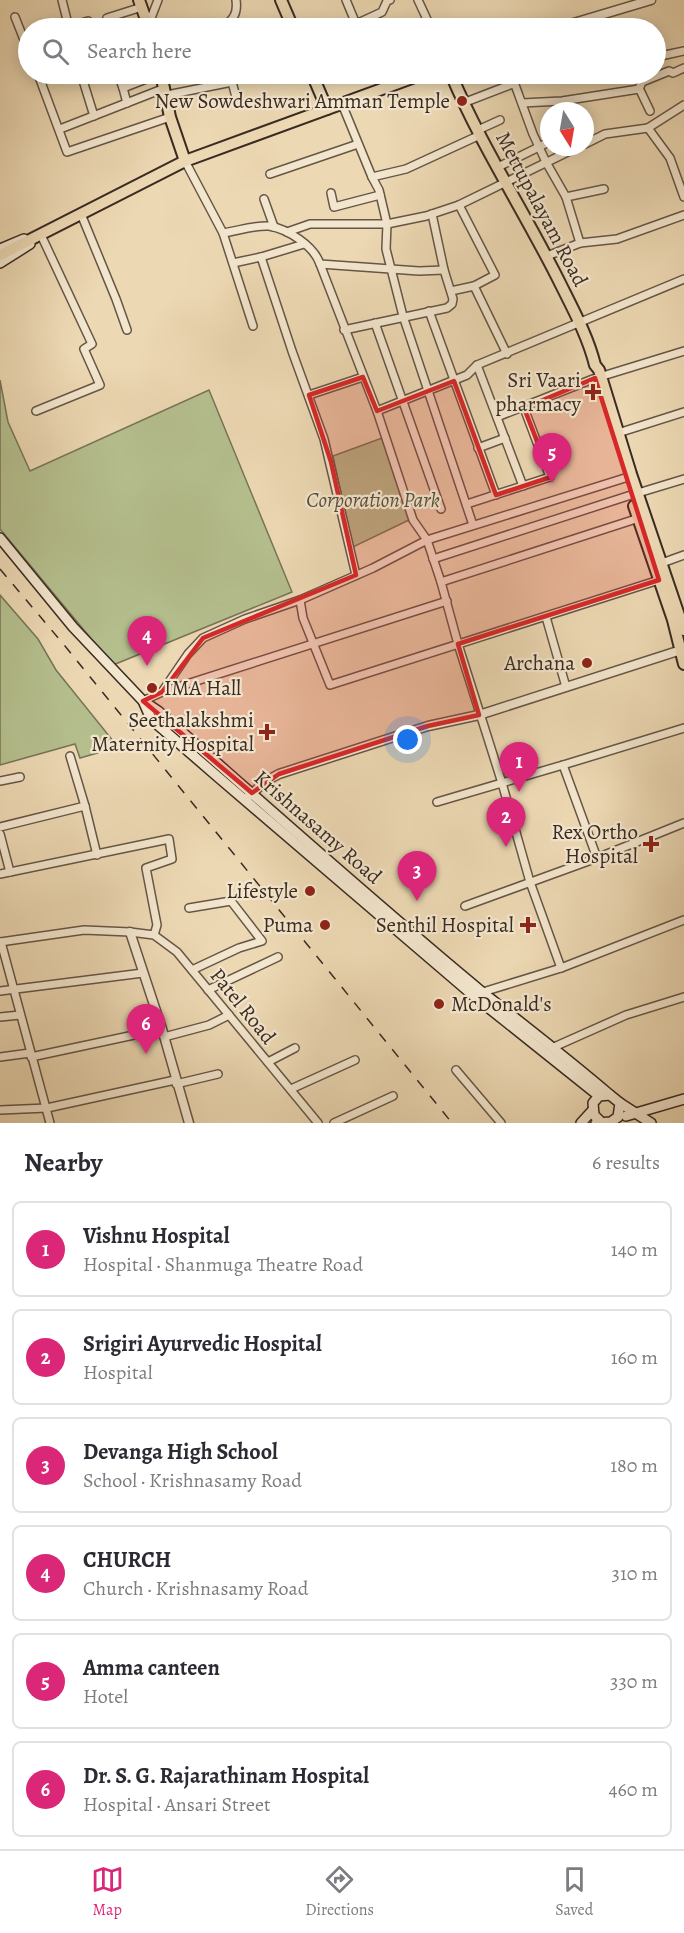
<!DOCTYPE html>
<html lang="en">
<head>
<meta charset="utf-8">
<style>
  body { margin:0; font-family:Alegreya,serif; background:#f7f7f7; color:#2b2b33 }
  .compass { position:absolute; left:540px; top:102px; width:54px; height:54px; border-radius:50%; background:#fff; box-shadow:0 3px 15px #0003; rotate:169deg }
  .you { position:absolute; left:408px; top:740px; width:21px; height:21px; margin:-15px; border:4px solid #fff; border-radius:50%; background:#1a73e8; box-shadow:0 0 0 9px #1a73e833 }
  .badge { display:grid; place-items:center; width:39px; height:39px; border-radius:50%; background:#db2777; color:#fff; font-size:20px; font-weight:700 }
  .pin { position:absolute; translate:-50% -50px; filter:drop-shadow(0 2px 3px #0008) }
  .pin::after { content:''; position:absolute; top:32px; width:21px; height:18px; background:inherit; clip-path:polygon(0 0,100% 0,50% 100%) }
  .list { margin:0; padding:0; list-style:none }
  h2 { display:flex; justify-content:space-between; align-items:center; height:78px; margin:0; padding:0 24px; font-size:26px }
  h2 small { font-size:20px; font-weight:400; color:#7c7c81 }
  .list li { display:grid; grid-template-columns:39px 1fr auto; gap:18px; align-items:center; box-sizing:border-box; height:96px; margin:0 12px 12px; padding:0 12px; border:2px solid #e1e1e2; border-radius:9px }
  .list b { display:block; font-size:22px; white-space:nowrap }
  .list p { margin:0; font-size:20px; white-space:nowrap; color:#7c7c81 }
  .list em { font-size:20px; font-style:normal; color:#7c7c81 }
  .icon { flex:none; width:33px; height:33px; fill:none; stroke:currentColor; stroke-width:2; stroke-linecap:round; stroke-linejoin:round }
  .map { position:relative; flex:none; width:684px; height:1123px; overflow:hidden }
  .search { position:absolute; background:#fff; box-shadow:0 3px 15px #0003; left:18px; right:18px; top:18px; height:66px; display:flex; align-items:center; gap:15px; box-sizing:border-box; padding:0 21px; border-radius:33px; color:#7c7c81; font-size:22px }
  .sheet { height:726px; background:#fff }
  nav { display:flex; justify-content:space-around; align-items:center; box-sizing:border-box; height:84px; border-top:2px solid #e1e1e2; background:#fff; font-size:16px; color:#7c7c81 }
  nav a { display:grid; justify-items:center; gap:3px }
  nav .on { color:#db2777 }
  .map>svg:first-child { display:block }
  .green { fill:#b5bf8e; stroke:#777458; stroke-width:1.5 }
  .lines { fill:none; stroke-linecap:round; stroke-linejoin:round }
  .minor-casing { stroke:#665646; stroke-width:10 }
  .tertiary-casing { stroke:#665646; stroke-width:11 }
  .secondary-casing { stroke:#392a22; stroke-width:12 }
  .trunk-casing { stroke:#392a22; stroke-width:14 }
  .minor { stroke:#f3e6ce; stroke-width:7 }
  .tertiary { stroke:#f3e6ce; stroke-width:8 }
  .secondary { stroke:#f3e6ce; stroke-width:9 }
  .trunk { stroke:#ecd8b3; stroke-width:10 }
  .rail { stroke:#392a22; stroke-width:1.5; stroke-dasharray:10 10; stroke-linecap:butt }
  .marked { fill:#d62828; fill-opacity:0.2; stroke:#d62828; stroke-width:4.5; stroke-linejoin:round }
  .poi-dot { fill:#8f2418; stroke:#f3e6ce; stroke-width:2 }
  .labels { text-anchor:middle; dominant-baseline:central; stroke-width:4.5; stroke-linejoin:round; paint-order:stroke }
  .poi-label { font-size:21px; fill:#392a22; stroke:#f3e6ce; text-anchor:end }
  .street-label { font-size:21px; fill:#392a22; stroke:#f3e6ce }
  .park-label { font-size:21px; font-style:italic; fill:#584f3d; stroke:#f3e6ce }
</style>
</head>
<body>
<div class="map">
<svg width="684" height="1123" viewBox="0 0 684 1123">
  <rect width="100%" height="100%" fill="#ecd8b3"/>
  <filter id="stains"><feTurbulence type="fractalNoise" baseFrequency=".00333" numOctaves="4"/><feColorMatrix values="0 0 0 0 .2 0 0 0 0 .09 0 0 0 0 .02 0 0 0 .5 -.17"/></filter>
  <radialGradient id="worn" r=".72"><stop offset=".6" stop-color="#630" stop-opacity="0"/><stop offset="1" stop-color="#630" stop-opacity=".3"/></radialGradient>
  <!-- green -->
  <g class="green">
    <path d="M 0,380 L 8,422 L 30,471 L 209,390 L 292,592 L 113,665 L 0,529 Z"/>
    <path d="M 382,438 L 411,519 L 353,547 L 333,456 Z"/>
    <path d="M 0,595 L 38,639 L 56,670 L 118,747 L 80,758 L 75,744 L 0,765 Z"/>
  </g>
  <g class="lines">
    <!-- minor casing -->
    <g class="minor-casing">
      <g id="minor">
        <path d="M 62,0 L 69,28"/>
        <path d="M 346,0 L 356,24 L 382,12 L 387,1 L 390,0"/>
        <path d="M 418,0 L 431,28"/>
        <path d="M 15,17 L 28,50"/>
        <path d="M 107,18 L 142,7"/>
        <path d="M 68,27 L 88,21"/>
        <path d="M 139,28 L 148,26 L 158,0"/>
        <path d="M 222,28 C 233,20 238,14 236,0"/>
        <path d="M 656,57 L 684,51"/>
        <path d="M 38,74 L 67,152 L 170,117"/>
        <path d="M 81,74 L 94,116"/>
        <path d="M 118,74 L 123,88"/>
        <path d="M 511,74 L 533,134 L 546,162 L 566,197"/>
        <path d="M 232,82 L 236,97"/>
        <path d="M 639,88 L 650,111"/>
        <path d="M 167,95 L 232,82 L 235,80 L 236,74"/>
        <path d="M 565,101 L 567,111"/>
        <path d="M 127,103 L 123,88 L 159,74"/>
        <path d="M 463,103 L 515,83"/>
        <path d="M 522,103 L 562,101 L 639,89 L 642,82 L 669,71 L 673,73 L 684,68"/>
        <path d="M 342,104 L 372,177 L 379,190 L 387,224 L 386,249 L 403,316 L 473,525"/>
        <path d="M 648,128 L 670,158 L 684,197"/>
        <path d="M 60,129 L 165,88"/>
        <path d="M 478,130 L 500,120"/>
        <path d="M 585,144 L 605,134 L 648,128 L 684,105"/>
        <path d="M 185,161 L 223,233 L 253,326"/>
        <path d="M 498,167 L 549,142"/>
        <path d="M 270,174 L 358,144"/>
        <path d="M 372,177 L 406,169 L 480,135"/>
        <path d="M 331,193 L 334,207 L 380,195"/>
        <path d="M 264,199 L 274,227"/>
        <path d="M 459,205 L 495,275 L 474,286 L 507,354"/>
        <path d="M 81,214 L 116,299 L 127,330"/>
        <path d="M 287,232 L 310,224 L 387,224 L 426,216 L 459,205 L 578,147"/>
        <path d="M 223,233 C 237,231 255,225 269,226 C 288,229 314,246 320,264 L 419,271 L 444,270"/>
        <path d="M 580,243 L 566,197 L 604,189"/>
        <path d="M 547,256 L 580,243 L 617,239 L 684,215"/>
        <path d="M 261,257 L 304,244"/>
        <path d="M 233,263 L 261,257 L 292,351 L 324,439 L 356,575"/>
        <path d="M 320,264 L 377,411 L 413,520 L 427,540 L 441,582 L 458,644 L 502,783 L 530,882 L 561,968"/>
        <path d="M 451,291 L 474,286"/>
        <path d="M 429,311 L 496,495"/>
        <path d="M 375,323 L 441,509"/>
        <path d="M 344,330 L 447,308 L 452,304 L 453,299 L 444,270 L 432,214"/>
        <path d="M 477,365 L 523,486"/>
        <path d="M 309,395 L 363,377"/>
        <path d="M 36,411 L 100,385 L 84,349 L 92,344 L 41,235"/>
        <path d="M 377,411 L 467,375 L 477,365 L 684,279"/>
        <path d="M 497,417 L 593,379 L 684,351"/>
        <path d="M 618,433 L 684,412"/>
        <path d="M 478,448 L 505,438"/>
        <path d="M 638,493 L 684,479"/>
        <path d="M 467,504 L 550,477 L 524,408"/>
        <path d="M 433,559 L 631,495"/>
        <path d="M 662,563 L 684,555"/>
        <path d="M 441,582 L 639,518"/>
        <path d="M 300,600 L 303,618 L 330,685 L 659,580"/>
        <path d="M 546,617 L 566,687"/>
        <path d="M 162,692 L 188,654 L 203,638 L 245,619 L 300,600 L 373,568 L 427,540 L 625,478"/>
        <path d="M 143,701 L 162,692 L 447,601"/>
        <path d="M 70,756 L 85,806 L 97,855"/>
        <path d="M 563,765 L 597,858"/>
        <path d="M 0,781 L 20,777"/>
        <path d="M 437,802 L 563,765 L 684,728"/>
        <path d="M 0,827 L 85,806"/>
        <path d="M 0,834 L 10,872"/>
        <path d="M 0,874 L 169,839 L 172,859 L 146,868 L 157,925 L 154,935"/>
        <path d="M 465,906 L 597,858 L 684,823"/>
        <path d="M 189,908 L 231,901 L 262,941 L 239,948 L 192,970"/>
        <path d="M 0,942 L 84,930 L 130,932 L 154,935 L 177,952 L 318,1123"/>
        <path d="M 1,942 L 50,1123"/>
        <path d="M 208,990 L 278,957"/>
        <path d="M 0,991 L 143,973"/>
        <path d="M 483,992 L 561,968 L 684,920"/>
        <path d="M 0,1017 L 20,1015"/>
        <path d="M 164,1037 L 209,1025 L 229,1015"/>
        <path d="M 554,1047 L 626,1015 L 684,997"/>
        <path d="M 0,1057 L 30,1053"/>
        <path d="M 31,1057 L 162,1029"/>
        <path d="M 268,1062 L 295,1048"/>
        <path d="M 456,1070 L 501,1123"/>
        <path d="M 176,1084 L 218,1074"/>
        <path d="M 291,1089 L 355,1060"/>
        <path d="M 0,1110 L 47,1108 L 175,1080"/>
        <path d="M 334,1123 L 393,1096"/>
      </g>
    </g>
    <!-- tertiary casing -->
    <g class="tertiary-casing">
      <g id="tertiary">
        <path d="M 557,28 L 651,0"/>
        <path d="M 247,798 L 266,781 L 279,774 L 428,726 L 479,715 L 684,649"/>
        <path d="M 130,932 L 162,1029 L 189,1123"/>
      </g>
    </g>
    <!-- secondary casing -->
    <g class="secondary-casing">
      <g id="secondary">
        <path d="M 0,249 L 24,239"/>
        <path d="M 0,263 L 30,244"/>
        <path d="M 0,538 L 73,627 L 143,701 L 158,711 C 265,805 372,901 482,992 C 525,1026 568,1059 610,1095"/>
        <path d="M 144,703 L 151,719 L 218,777 L 475,997 L 599,1096"/>
        <path d="M 620,1103 L 651,1123"/>
        <path d="M 626,1116 L 684,1099"/>
        <path d="M 581,1123 L 592,1111"/>
        <path d="M 596,1123 L 611,1122 L 618,1117 L 620,1103 L 610,1095 L 599,1096 L 593,1103 L 594,1115 L 601,1122"/>
      </g>
    </g>
    <!-- trunk casing -->
    <g class="trunk-casing">
      <g id="trunk">
        <path d="M 139,0 L 149,28"/>
        <path d="M 281,0 L 293,28"/>
        <path d="M 161,74 L 170,117 L 185,161"/>
        <path d="M 312,74 L 327,109"/>
        <path d="M 451,74 C 481,146 526,214 561,285 C 574,311 588,337 595,365 L 599,370 L 631,474 L 684,630"/>
        <path d="M 0,255 L 185,161 L 423,74"/>
        <path d="M 634,506 L 673,620 L 684,664"/>
      </g>
    </g>
    <!-- minor -->
    <use href="#minor" class="minor"/>
    <!-- tertiary -->
    <use href="#tertiary" class="tertiary"/>
    <!-- secondary -->
    <use href="#secondary" class="secondary"/>
    <!-- trunk -->
    <use href="#trunk" class="trunk"/>
    <!-- rail -->
    <path class="rail" d="M 0,569 L 65,646 L 452,1123"/>
  </g>
  <!-- marked area -->
  <path class="marked" d="M 363,377 L 377,411 L 454,381 L 496,495 L 551,477 L 524,408 L 595,378 L 659,580 L 458,644 L 479,715 L 428,726 L 279,774 L 252,793 L 143,701 L 162,692 L 203,638 L 356,575 L 331,462 L 309,395 Z"/>
  <!-- markers -->
  <g class="poi-dot">
    <circle cx="462" cy="101" r="6"/>
    <path d="M590 383h6v6h6v6h-6v6h-6v-6h-6v-6h6z"/>
    <circle cx="587" cy="663" r="6"/>
    <circle cx="152" cy="688" r="6"/>
    <path d="M264 723h6v6h6v6h-6v6h-6v-6h-6v-6h6z"/>
    <path d="M648 835h6v6h6v6h-6v6h-6v-6h-6v-6h6z"/>
    <circle cx="310" cy="891" r="6"/>
    <circle cx="325" cy="925" r="6"/>
    <path d="M525 916h6v6h6v6h-6v6h-6v-6h-6v-6h6z"/>
    <circle cx="439" cy="1004" r="6"/>
  </g>
  <g class="labels">
    <!-- poi labels -->
    <g class="poi-label">
      <text x="450" y="101">New Sowdeshwari Amman Temple</text>
      <text x="581" y="380">Sri Vaari<tspan x="581" dy="24">pharmacy</tspan></text>
      <text x="575" y="663">Archana</text>
      <text x="164" y="688" text-anchor="start">IMA Hall</text>
      <text x="254" y="720">Seethalakshmi<tspan x="254" dy="24">Maternity Hospital</tspan></text>
      <text x="638" y="832">Rex Ortho<tspan x="638" dy="24">Hospital</tspan></text>
      <text x="298" y="891">Lifestyle</text>
      <text x="313" y="925">Puma</text>
      <text x="514" y="925">Senthil Hospital</text>
      <text x="451" y="1004" text-anchor="start">McDonald's</text>
    </g>
    <!-- street labels -->
    <g class="street-label">
      <text transform="translate(542 209) rotate(62)">Mettupalayam Road</text>
      <text transform="translate(318 827) rotate(41)">Krishnasamy Road</text>
      <text transform="translate(243 1006) rotate(51)">Patel Road</text>
    </g>
    <!-- park labels -->
    <g class="park-label">
      <text x="373" y="500">Corporation Park</text>
    </g>
  </g>
  <rect width="100%" height="100%" filter="url(#stains)"/>
  <rect width="100%" height="100%" fill="url(#worn)"/>
</svg>
<svg class="compass" viewBox="-18 -18 36 36"><path d="M0-13l5 13h-10z" fill="#e53935"/><path d="M0 13l5-13h-10z" fill="#7c7c81"/></svg>
<div class="you"></div>
<div class="pin badge" style="left:519px;top:792px">1</div>
<div class="pin badge" style="left:506px;top:847px">2</div>
<div class="pin badge" style="left:417px;top:901px">3</div>
<div class="pin badge" style="left:147px;top:666px">4</div>
<div class="pin badge" style="left:552px;top:483px">5</div>
<div class="pin badge" style="left:146px;top:1054px">6</div>
<div class="search"><svg class="icon" aria-label="search" viewBox="0 0 24 24"><circle cx="10" cy="10" r="6"/><path d="M15 15l6 6"/></svg>Search here</div>
</div>
<section class="sheet">
<h2>Nearby<small>6 results</small></h2>
<ul class="list">
<li><span class="badge">1</span><div><b>Vishnu Hospital</b><p>Hospital · Shanmuga Theatre Road</p></div><em>140 m</em></li>
<li><span class="badge">2</span><div><b>Srigiri Ayurvedic Hospital</b><p>Hospital</p></div><em>160 m</em></li>
<li><span class="badge">3</span><div><b>Devanga High School</b><p>School · Krishnasamy Road</p></div><em>180 m</em></li>
<li><span class="badge">4</span><div><b>CHURCH</b><p>Church · Krishnasamy Road</p></div><em>310 m</em></li>
<li><span class="badge">5</span><div><b>Amma canteen</b><p>Hotel</p></div><em>330 m</em></li>
<li><span class="badge">6</span><div><b>Dr. S. G. Rajarathinam Hospital</b><p>Hospital · Ansari Street</p></div><em>460 m</em></li>
</ul>
</section>
<nav>
<a class="on"><svg class="icon" aria-label="map" viewBox="0 0 24 24"><path d="M3 6l6-2 6 2 6-2v14l-6 2-6-2-6 2zM9 4v14M15 6v14"/></svg>Map</a>
<a><svg class="icon" aria-label="directions" viewBox="0 0 24 24"><path d="M12 3l9 9-9 9-9-9zM9 14v-3h6M13 9l2 2-2 2"/></svg>Directions</a>
<a><svg class="icon" aria-label="saved" viewBox="0 0 24 24"><path d="M7 4h10v16l-5-4-5 4z"/></svg>Saved</a>
</nav>
</body>
</html>
